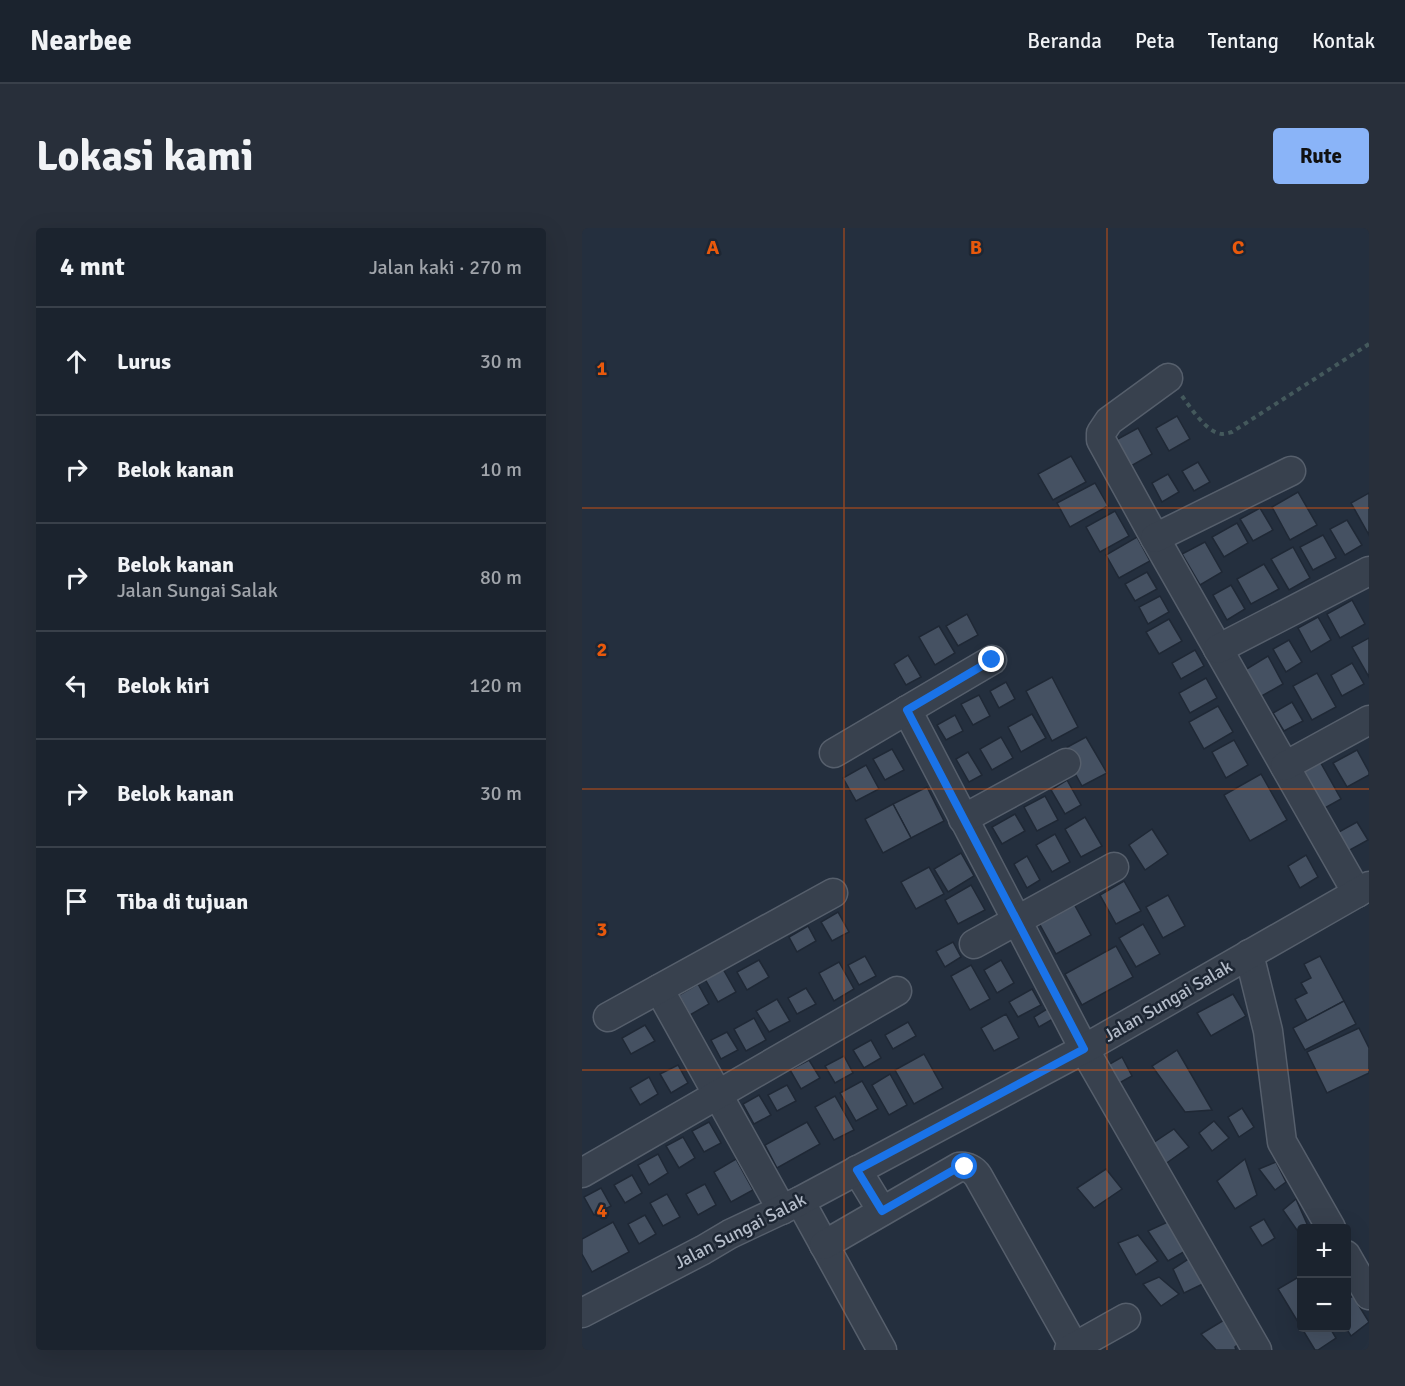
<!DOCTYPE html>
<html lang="id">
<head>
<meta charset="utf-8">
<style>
  body { margin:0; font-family:Signika,sans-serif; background:#282f3a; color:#f1f3f6 }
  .controls { position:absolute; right:18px; bottom:18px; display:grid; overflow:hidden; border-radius:6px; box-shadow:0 6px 24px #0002 }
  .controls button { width:54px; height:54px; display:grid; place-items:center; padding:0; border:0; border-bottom:2px solid #39404a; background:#1b232e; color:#f1f3f6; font:30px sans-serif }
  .stop { position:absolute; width:18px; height:18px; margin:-14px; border:4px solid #1a73e8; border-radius:50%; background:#fff }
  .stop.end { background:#1a73e8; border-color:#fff; box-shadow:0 2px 6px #0008 }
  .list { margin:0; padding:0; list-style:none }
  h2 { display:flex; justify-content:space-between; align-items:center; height:78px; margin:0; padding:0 24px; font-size:26px }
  h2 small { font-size:20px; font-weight:400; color:#a0a4aa }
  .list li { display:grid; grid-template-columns:39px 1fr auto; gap:18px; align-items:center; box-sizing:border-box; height:108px; padding:0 24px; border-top:2px solid #39404a }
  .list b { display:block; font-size:22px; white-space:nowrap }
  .list p { margin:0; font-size:20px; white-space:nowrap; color:#a0a4aa }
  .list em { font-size:20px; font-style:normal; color:#a0a4aa }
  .icon { flex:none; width:33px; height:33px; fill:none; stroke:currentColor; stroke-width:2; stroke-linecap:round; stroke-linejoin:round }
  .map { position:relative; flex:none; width:787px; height:1122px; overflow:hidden; border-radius:6px }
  header { display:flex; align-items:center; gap:36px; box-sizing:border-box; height:84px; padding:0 30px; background:#1b232e; border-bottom:2px solid #39404a }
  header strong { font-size:28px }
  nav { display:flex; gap:33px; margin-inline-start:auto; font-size:21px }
  .intro { display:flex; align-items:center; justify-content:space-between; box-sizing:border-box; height:144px; padding:0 36px }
  h1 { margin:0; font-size:42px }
  .button { padding:15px 27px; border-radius:6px; background:#8ab4f8; color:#111; font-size:21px; font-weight:700 }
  main { display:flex; gap:36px; padding:0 36px }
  aside { flex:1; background:#1b232e; border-radius:6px; box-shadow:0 6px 24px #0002 }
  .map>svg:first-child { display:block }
  .building { fill:#455162; stroke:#1f2835; stroke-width:1.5 }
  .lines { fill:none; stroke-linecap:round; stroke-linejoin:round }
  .minor-casing { stroke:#565f6c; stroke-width:31 }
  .path { stroke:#44595c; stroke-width:4; stroke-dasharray:4.5 4.5; stroke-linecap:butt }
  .minor { stroke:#38414e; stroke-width:28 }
  .route { stroke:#1a73e8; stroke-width:8 }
  .grid { fill:none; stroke:#e8590c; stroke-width:1.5; stroke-opacity:0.55 }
  .labels { text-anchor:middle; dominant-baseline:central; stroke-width:5; stroke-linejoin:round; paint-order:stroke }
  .street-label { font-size:18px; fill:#b4bcc9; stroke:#1d2633 }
  .grid-label { font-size:20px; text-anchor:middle; font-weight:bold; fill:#e8590c; stroke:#1d2633; stroke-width:5; stroke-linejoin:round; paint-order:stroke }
</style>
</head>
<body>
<header>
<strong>Nearbee</strong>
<nav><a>Beranda</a><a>Peta</a><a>Tentang</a><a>Kontak</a></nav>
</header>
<div class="intro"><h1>Lokasi kami</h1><a class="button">Rute</a></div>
<main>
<aside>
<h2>4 mnt<small>Jalan kaki · 270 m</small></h2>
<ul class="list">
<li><svg class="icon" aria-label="ahead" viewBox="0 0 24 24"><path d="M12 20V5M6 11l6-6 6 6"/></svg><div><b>Lurus</b></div><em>30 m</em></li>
<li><svg class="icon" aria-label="right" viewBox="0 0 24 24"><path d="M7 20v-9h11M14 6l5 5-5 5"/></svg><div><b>Belok kanan</b></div><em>10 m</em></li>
<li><svg class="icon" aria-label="right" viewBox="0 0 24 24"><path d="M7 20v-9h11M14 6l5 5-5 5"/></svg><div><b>Belok kanan</b><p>Jalan Sungai Salak</p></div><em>80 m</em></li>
<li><svg class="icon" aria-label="left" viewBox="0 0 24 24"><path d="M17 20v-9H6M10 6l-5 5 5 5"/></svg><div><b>Belok kiri</b></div><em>120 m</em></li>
<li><svg class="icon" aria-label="right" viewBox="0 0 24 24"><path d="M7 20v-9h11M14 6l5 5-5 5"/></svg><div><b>Belok kanan</b></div><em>30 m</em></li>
<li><svg class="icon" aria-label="arrive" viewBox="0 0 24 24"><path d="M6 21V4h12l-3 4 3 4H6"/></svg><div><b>Tiba di tujuan</b></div></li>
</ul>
</aside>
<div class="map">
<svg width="787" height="1122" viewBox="0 0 787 1122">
  <rect width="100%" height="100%" fill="#242f3e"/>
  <!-- building -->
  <g class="building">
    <path d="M 595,188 L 608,211 L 587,223 L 574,200 Z"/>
    <path d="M 556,200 L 570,226 L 549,238 L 534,212 Z"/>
    <path d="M 489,228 L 504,254 L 471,272 L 456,246 Z"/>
    <path d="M 616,234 L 628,254 L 612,263 L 600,243 Z"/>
    <path d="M 586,246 L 597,264 L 580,274 L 570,255 Z"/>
    <path d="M 513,255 L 526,278 L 488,299 L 475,275 Z"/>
    <path d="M 716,264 L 735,297 L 708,312 L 690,279 Z"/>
    <path d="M 787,265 L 787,307 L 769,275 Z"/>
    <path d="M 678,280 L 691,302 L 671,313 L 658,291 Z"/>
    <path d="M 533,283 L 547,308 L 518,324 L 504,299 Z"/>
    <path d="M 765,292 L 780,317 L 763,327 L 748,301 Z"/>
    <path d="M 655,295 L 666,315 L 642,329 L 630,309 Z"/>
    <path d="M 741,307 L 754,330 L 731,342 L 718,319 Z"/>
    <path d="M 555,309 L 568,333 L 537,350 L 524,327 Z"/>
    <path d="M 623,314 L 640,344 L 618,357 L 600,326 Z"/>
    <path d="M 711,319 L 728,350 L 707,362 L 689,331 Z"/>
    <path d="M 682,336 L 697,361 L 669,376 L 655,351 Z"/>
    <path d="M 565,344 L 575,361 L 553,373 L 543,356 Z"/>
    <path d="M 649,357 L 663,381 L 645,392 L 631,367 Z"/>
    <path d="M 578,368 L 587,384 L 566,396 L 557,379 Z"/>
    <path d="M 770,372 L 783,396 L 758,410 L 745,386 Z"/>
    <path d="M 385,386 L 396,407 L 376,418 L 364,398 Z"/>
    <path d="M 736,389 L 749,412 L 729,424 L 716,400 Z"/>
    <path d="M 587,391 L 600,413 L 577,426 L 564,404 Z"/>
    <path d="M 357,398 L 373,425 L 353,437 L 337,409 Z"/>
    <path d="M 787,410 L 787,449 L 770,419 Z"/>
    <path d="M 707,412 L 720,434 L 704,444 L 691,421 Z"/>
    <path d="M 613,422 L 622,438 L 599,451 L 590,435 Z"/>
    <path d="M 326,427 L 339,449 L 324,457 L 312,436 Z"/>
    <path d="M 686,428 L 701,456 L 678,469 L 663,442 Z"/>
    <path d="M 770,435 L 782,456 L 760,468 L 749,447 Z"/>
    <path d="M 735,445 L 754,479 L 730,492 L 711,458 Z"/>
    <path d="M 470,449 L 496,499 L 470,513 L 444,463 Z"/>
    <path d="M 624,450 L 635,470 L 608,485 L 597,465 Z"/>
    <path d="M 424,454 L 433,471 L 417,480 L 408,463 Z"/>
    <path d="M 397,467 L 408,488 L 391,497 L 379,476 Z"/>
    <path d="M 710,474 L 721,493 L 702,503 L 691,485 Z"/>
    <path d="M 636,478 L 651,504 L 622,521 L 607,494 Z"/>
    <path d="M 450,486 L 464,510 L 439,524 L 426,499 Z"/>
    <path d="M 373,487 L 381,503 L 364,512 L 355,497 Z"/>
    <path d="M 419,509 L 431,530 L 410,542 L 398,521 Z"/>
    <path d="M 504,509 L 525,545 L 500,558 L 480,522 Z"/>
    <path d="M 652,512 L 666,537 L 644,550 L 630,524 Z"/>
    <path d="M 310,521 L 322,542 L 303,552 L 291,531 Z"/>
    <path d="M 775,522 L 787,544 L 787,547 L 765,559 L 751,535 Z"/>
    <path d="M 386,524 L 400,547 L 387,554 L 374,531 Z"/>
    <path d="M 736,530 L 759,571 L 741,581 L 718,540 Z"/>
    <path d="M 284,537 L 297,561 L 274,573 L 261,550 Z"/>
    <path d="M 679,546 L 705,592 L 668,613 L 642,567 Z"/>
    <path d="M 485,552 L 499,577 L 483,586 L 469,562 Z"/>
    <path d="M 345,559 L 362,593 L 329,610 L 311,576 Z"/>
    <path d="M 463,568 L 476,592 L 455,603 L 442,579 Z"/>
    <path d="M 311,576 L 329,610 L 301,625 L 283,591 Z"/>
    <path d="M 433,586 L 443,603 L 420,616 L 410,599 Z"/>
    <path d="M 503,589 L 520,618 L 499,629 L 483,601 Z"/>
    <path d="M 775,594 L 786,612 L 766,623 L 755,605 Z"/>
    <path d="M 570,601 L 586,626 L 563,642 L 547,617 Z"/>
    <path d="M 473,606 L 488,634 L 470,644 L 454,617 Z"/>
    <path d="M 379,625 L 392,648 L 366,664 L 352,641 Z"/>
    <path d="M 724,627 L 736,649 L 718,660 L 706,638 Z"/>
    <path d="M 445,628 L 458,652 L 445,660 L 432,636 Z"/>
    <path d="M 347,639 L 362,666 L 334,681 L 319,654 Z"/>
    <path d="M 542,653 L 559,683 L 534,696 L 518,667 Z"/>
    <path d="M 389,657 L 403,682 L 376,696 L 363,672 Z"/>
    <path d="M 586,667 L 603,698 L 581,710 L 564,679 Z"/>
    <path d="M 492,676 L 509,707 L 474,726 L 457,695 Z"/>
    <path d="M 256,684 L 267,704 L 250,713 L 239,694 Z"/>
    <path d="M 561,696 L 578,726 L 554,739 L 537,710 Z"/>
    <path d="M 226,698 L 234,713 L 215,724 L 207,709 Z"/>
    <path d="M 371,714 L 379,729 L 363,739 L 354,723 Z"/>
    <path d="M 534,718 L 551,749 L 500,777 L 483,746 Z"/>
    <path d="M 283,728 L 294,748 L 277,757 L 266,737 Z"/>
    <path d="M 738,728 L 762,773 L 725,793 L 713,771 L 725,765 L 719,755 L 729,750 L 722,736 Z"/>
    <path d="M 177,732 L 187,749 L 165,762 L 155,744 Z"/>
    <path d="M 419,732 L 432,755 L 415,765 L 402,742 Z"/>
    <path d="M 257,734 L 272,761 L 252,773 L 237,745 Z"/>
    <path d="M 389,737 L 408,771 L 388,782 L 369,748 Z"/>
    <path d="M 141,741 L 154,764 L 136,774 L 123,751 Z"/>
    <path d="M 116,756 L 127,776 L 108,787 L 97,767 Z"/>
    <path d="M 224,760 L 234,776 L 215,786 L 206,770 Z"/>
    <path d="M 450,761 L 459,777 L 436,789 L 427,774 Z"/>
    <path d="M 651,766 L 664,788 L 629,808 L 615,785 Z"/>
    <path d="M 195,771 L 208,793 L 187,804 L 174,783 Z"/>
    <path d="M 762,773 L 774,796 L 723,822 L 711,800 Z"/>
    <path d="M 465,781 L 471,791 L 457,799 L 452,789 Z"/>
    <path d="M 424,786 L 437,810 L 412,823 L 399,800 Z"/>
    <path d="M 172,790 L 184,812 L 164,823 L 152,801 Z"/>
    <path d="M 326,794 L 334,808 L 311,821 L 303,807 Z"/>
    <path d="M 63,797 L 73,813 L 49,826 L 40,810 Z"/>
    <path d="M 777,800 L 787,820 L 787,845 L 745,865 L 725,824 Z"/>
    <path d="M 145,804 L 156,822 L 139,831 L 129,812 Z"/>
    <path d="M 289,812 L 299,830 L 282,840 L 271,822 Z"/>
    <path d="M 595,822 L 630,882 L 603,884 L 570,838 Z"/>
    <path d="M 342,826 L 361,860 L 332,876 L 313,842 Z"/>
    <path d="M 262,828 L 271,845 L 253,855 L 243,838 Z"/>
    <path d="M 540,829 L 550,848 L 530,859 L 519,841 Z"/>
    <path d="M 227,832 L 238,850 L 219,861 L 208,842 Z"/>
    <path d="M 96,837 L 106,855 L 89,865 L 78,846 Z"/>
    <path d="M 308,846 L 325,877 L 307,887 L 290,857 Z"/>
    <path d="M 67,849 L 76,866 L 58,877 L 48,860 Z"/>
    <path d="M 280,853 L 296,881 L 274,893 L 258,865 Z"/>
    <path d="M 205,857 L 214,873 L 195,883 L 186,867 Z"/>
    <path d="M 177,867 L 189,887 L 172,896 L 161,876 Z"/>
    <path d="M 253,868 L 272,902 L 252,912 L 233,879 Z"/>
    <path d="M 660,880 L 672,899 L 657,909 L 646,889 Z"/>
    <path d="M 632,893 L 647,910 L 630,923 L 617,905 Z"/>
    <path d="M 127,894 L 139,915 L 122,924 L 110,903 Z"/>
    <path d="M 225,894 L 238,916 L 195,940 L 183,917 Z"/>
    <path d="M 592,901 L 607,919 L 579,939 L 565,919 Z"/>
    <path d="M 101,909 L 113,930 L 97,940 L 84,918 Z"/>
    <path d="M 76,926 L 86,945 L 67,957 L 56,937 Z"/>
    <path d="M 154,931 L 171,962 L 149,974 L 132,944 Z"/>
    <path d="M 663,931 L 675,967 L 653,981 L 635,953 Z"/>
    <path d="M 694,934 L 704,954 L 693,962 L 677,941 Z"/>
    <path d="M 524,941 L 540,961 L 512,980 L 495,960 Z"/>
    <path d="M 50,947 L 60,965 L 43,975 L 32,957 Z"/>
    <path d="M 123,956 L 134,977 L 116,987 L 104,966 Z"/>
    <path d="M 19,960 L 29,978 L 12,987 L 2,969 Z"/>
    <path d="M 85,966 L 98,989 L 81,998 L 68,975 Z"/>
    <path d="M 714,971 L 725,996 L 717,1005 L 701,982 Z"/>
    <path d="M 63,987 L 74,1006 L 57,1016 L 46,996 Z"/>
    <path d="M 682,991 L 693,1010 L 680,1018 L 668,999 Z"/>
    <path d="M 590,992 L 612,1018 L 586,1033 L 566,1003 Z"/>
    <path d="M 31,994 L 47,1024 L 10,1044 L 0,1026 L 0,1011 Z"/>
    <path d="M 556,1007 L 576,1033 L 554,1047 L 536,1015 Z"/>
    <path d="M 611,1028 L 629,1052 L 602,1065 L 591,1041 Z"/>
    <path d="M 720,1047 L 720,1100 L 748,1100 L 754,1110 L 736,1122 L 733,1122 L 696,1061 Z"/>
    <path d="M 577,1049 L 597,1066 L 579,1078 L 561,1056 Z"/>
    <path d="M 771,1068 L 787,1094 L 769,1108 L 764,1100 L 764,1072 Z"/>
    <path d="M 647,1089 L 664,1109 L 653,1119 L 654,1122 L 634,1122 L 619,1106 Z"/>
  </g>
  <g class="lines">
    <!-- minor casing -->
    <g class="minor-casing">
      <g id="minor">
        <path d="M 586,150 L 527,193 L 519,205 L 519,212 L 573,310 L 775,665"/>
        <path d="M 573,310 L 709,243"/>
        <path d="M 636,421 L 787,343"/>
        <path d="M 325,482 L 502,821 L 675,1122"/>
        <path d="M 252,525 L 410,432"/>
        <path d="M 703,538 L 787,492"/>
        <path d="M 381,591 L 484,535"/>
        <path d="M 392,716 L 532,639"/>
        <path d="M 667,726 L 686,803 L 700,914 L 749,1000"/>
        <path d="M 77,761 L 200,982"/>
        <path d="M 26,789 L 251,665"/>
        <path d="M 275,942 L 300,983"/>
        <path d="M 0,945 L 315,763"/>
        <path d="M 218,973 L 300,1122"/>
        <path d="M 242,1017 L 377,939 C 385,938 392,942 396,948 L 494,1122"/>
        <path d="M 764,1027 L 787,1067"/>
        <path d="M 0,1085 L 121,1022 L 148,1006 L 218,973 L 502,821 L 787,658"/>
        <path d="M 487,1122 L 544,1090"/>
      </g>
    </g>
    <!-- path -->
    <path class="path" d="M 600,168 C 608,179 625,205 640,206 C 643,206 646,205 650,204 L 787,116"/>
    <!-- minor -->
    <use href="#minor" class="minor"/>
  </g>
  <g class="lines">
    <!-- route -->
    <path class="route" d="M 383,939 L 377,939 L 300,983 L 275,942 L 502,821 L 325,482 L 410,432"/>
  </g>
  <!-- grid -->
  <path class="grid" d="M 262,0 L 262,1122M 525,0 L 525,1122M 0,280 L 787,280M 0,561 L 787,561M 0,842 L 787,842"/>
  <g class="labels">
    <!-- street labels -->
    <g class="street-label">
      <text transform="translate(586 773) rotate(-30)">Jalan Sungai Salak</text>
      <text transform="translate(158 1003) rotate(-27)">Jalan Sungai Salak</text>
    </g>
  </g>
  <g class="grid-label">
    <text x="131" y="26">A</text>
    <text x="394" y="26">B</text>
    <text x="656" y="26">C</text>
    <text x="20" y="147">1</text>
    <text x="20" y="428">2</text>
    <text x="20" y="708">3</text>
    <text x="20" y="989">4</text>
  </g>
</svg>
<div class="controls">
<button>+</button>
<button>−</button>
</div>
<div class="stop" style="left:383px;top:939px"></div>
<div class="stop end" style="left:410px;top:432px"></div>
</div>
</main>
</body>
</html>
